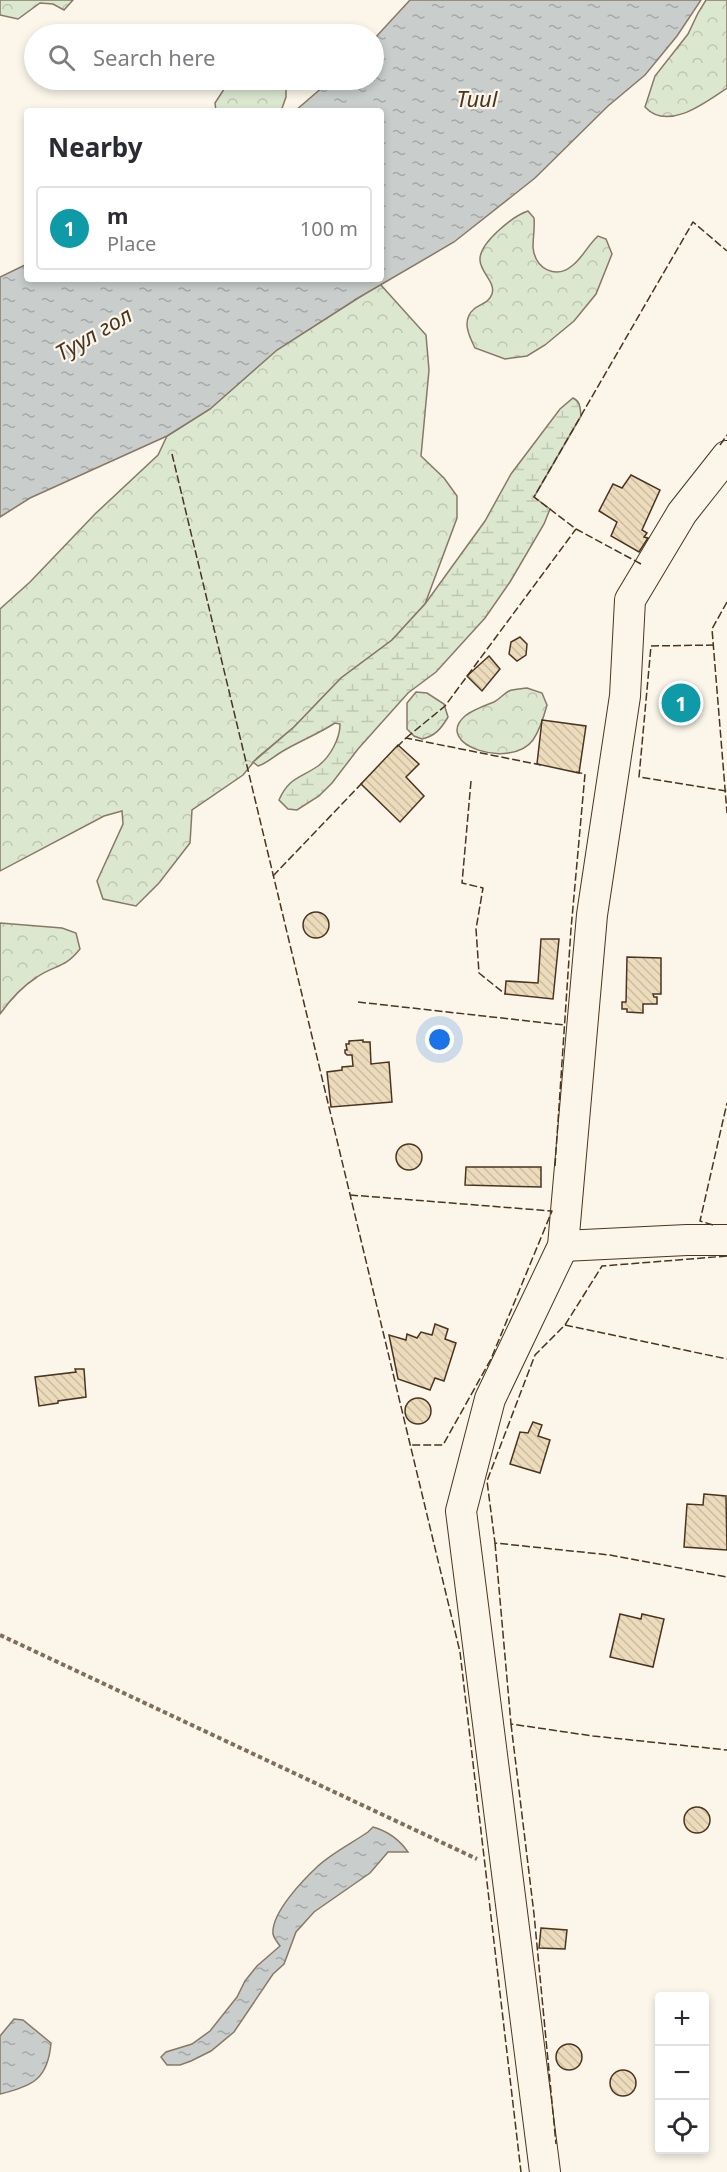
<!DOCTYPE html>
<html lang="en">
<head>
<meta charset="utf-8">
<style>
  body { margin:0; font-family:"Noto Sans",sans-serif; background:#f7f7f7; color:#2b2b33 }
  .controls { position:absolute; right:18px; bottom:18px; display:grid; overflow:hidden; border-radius:6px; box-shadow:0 3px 9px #0003 }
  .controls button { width:54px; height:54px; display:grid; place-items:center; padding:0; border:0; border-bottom:2px solid #e1e1e2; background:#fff; color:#2b2b33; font:30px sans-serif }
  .you { position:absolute; left:440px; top:1040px; width:21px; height:21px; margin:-15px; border:4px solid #fff; border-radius:50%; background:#1a73e8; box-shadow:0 0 0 9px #1a73e833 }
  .badge { display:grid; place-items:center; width:39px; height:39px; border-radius:50%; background:#c62828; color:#fff; font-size:20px; font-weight:700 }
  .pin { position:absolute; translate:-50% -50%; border:3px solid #fff; box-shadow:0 2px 6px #0006 }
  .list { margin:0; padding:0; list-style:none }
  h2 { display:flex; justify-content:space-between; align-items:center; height:78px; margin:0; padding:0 24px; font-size:26px }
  h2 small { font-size:20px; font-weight:400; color:#7c7c81 }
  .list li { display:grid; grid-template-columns:39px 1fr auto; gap:18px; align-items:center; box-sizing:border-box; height:84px; margin:0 12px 12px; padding:0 12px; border:2px solid #e1e1e2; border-radius:6px }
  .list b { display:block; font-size:22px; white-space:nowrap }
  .list p { margin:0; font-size:20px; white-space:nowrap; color:#7c7c81 }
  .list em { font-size:20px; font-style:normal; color:#7c7c81 }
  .icon { flex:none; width:33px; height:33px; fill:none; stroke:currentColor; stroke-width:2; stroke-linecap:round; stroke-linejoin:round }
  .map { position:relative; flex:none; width:727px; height:2172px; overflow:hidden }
  .search { position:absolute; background:#fff; box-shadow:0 3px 9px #0003; left:24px; top:24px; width:360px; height:66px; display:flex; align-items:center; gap:15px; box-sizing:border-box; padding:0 21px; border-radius:33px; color:#7c7c81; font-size:22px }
  .panel { position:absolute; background:#fff; box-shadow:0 3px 9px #0003; left:24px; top:108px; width:360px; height:174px; border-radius:6px }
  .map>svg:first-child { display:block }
  .forest { fill:url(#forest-crowns); stroke:#887966; stroke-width:1.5 }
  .wetland { fill:url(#wetland-marsh); stroke:#887966; stroke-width:1.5 }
  .water { fill:url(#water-ripples); stroke:#887966; stroke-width:1.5 }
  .building { fill:url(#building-back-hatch); stroke:#4a3520; stroke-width:1.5 }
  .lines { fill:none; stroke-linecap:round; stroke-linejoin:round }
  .minor-casing { stroke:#4a3520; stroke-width:32 }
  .path { stroke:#7f6f5c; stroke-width:4; stroke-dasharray:4.5 3; stroke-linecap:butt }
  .minor { stroke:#fbf6e9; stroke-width:30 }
  .fence { stroke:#4a3520; stroke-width:1.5; stroke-dasharray:8 3; stroke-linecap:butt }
  .labels { text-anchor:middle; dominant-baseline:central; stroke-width:4.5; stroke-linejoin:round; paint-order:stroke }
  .water-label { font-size:22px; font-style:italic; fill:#4a3520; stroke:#fbf6e9 }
</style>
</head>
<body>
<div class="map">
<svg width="727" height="2172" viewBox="0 0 727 2172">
  <defs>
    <pattern id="forest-crowns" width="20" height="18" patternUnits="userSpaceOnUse" patternTransform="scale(1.5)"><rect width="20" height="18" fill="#dce7d0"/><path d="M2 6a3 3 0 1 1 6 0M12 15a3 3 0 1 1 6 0" fill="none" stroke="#bec7b2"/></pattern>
    <pattern id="wetland-marsh" width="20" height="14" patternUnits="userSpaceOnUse" patternTransform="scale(1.5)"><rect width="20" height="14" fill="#dce7d0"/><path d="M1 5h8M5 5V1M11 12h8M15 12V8" fill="none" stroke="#bec7b2"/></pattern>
    <pattern id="water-ripples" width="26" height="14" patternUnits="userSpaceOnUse" patternTransform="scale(1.5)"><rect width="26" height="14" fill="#c9cecd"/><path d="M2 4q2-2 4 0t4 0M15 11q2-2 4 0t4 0" fill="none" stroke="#a5a8a6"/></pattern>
    <pattern id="building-back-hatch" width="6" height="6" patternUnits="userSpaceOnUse" patternTransform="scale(1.5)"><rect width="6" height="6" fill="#ecdcbc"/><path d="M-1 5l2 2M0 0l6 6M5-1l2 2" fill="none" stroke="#ccbda1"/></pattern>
  </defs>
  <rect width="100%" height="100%" fill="#fbf6e9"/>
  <!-- forest -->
  <g class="forest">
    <path d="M 0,0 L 73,0 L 64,10 L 53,4 L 40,3 L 18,19 L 0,15 Z"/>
    <path d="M 706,0 L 727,0 L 727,88 C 706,102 668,132 645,107 L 655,76 L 688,34 L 698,13 Z"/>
    <path d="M 230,80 L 286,80 L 286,97 L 281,111 L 216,111 L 215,103 Z"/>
    <path d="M 528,211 L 534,218 C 535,228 533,237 533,247 C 535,269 556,280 573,265 C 583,257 588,245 598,236 L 606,239 L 612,254 L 596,294 L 574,321 L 545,345 L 527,356 L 505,359 L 475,348 C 469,336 461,320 474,309 C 480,304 489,303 492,294 C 496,282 480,272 480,260 C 479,243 513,216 528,211 Z"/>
    <path d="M 380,284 L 426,335 L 429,370 L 421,456 L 444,478 L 457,496 L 457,518 L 425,604 L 392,640 L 341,678 L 294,727 L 257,758 L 243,775 L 192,810 L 190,843 L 159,883 L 136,906 L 103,899 L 97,881 L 123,824 L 122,811 L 104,816 L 0,871 L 0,609 L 30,582 L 95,514 L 158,455 L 167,436 L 210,409 L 276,350 Z"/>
    <path d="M 527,688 L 542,693 L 547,705 C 544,716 540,730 533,740 C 511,770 432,745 465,716 C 471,711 486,705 494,702 C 500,699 503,694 509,691 C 514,689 521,689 527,688 Z"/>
    <path d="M 416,692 L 427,693 L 444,704 L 448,717 C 441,729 435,736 422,739 L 414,736 L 407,729 L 407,703 Z"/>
    <path d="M 0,923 L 62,928 L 76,933 L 80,949 C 64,969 56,964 37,977 C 23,986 10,1000 0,1014 Z"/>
  </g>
  <!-- wetland -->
  <path class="wetland" d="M 573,398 C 581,402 580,408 581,416 L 534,497 L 550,509 L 544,524 L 510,582 L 485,618 L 436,672 L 408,693 L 358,749 L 332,783 L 319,796 L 297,810 L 288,809 L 279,800 C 289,777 301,778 318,766 C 330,757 340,739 340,724 L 335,723 C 318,734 300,741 283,751 C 274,756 268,763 258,766 L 253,762 L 294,727 L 341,678 L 392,640 L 425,604 L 485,521 L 511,474 L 560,409 Z"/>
  <!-- water -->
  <g class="water">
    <path d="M 410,0 L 701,0 L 677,36 L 645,75 L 608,106 L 535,178 L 454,242 L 358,298 L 277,350 L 210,409 L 167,436 L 30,498 L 0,517 L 0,277 L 27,264 L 27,279 L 381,279 L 381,111 L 295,111 L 331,80 L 374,80 L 374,39 Z"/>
    <path d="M 373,1827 C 387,1831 399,1839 408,1852 L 388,1852 L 370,1873 L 314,1912 L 296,1932 L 284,1964 L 273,1974 L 234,2032 L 211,2051 L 191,2061 L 180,2065 L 167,2065 L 161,2057 L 166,2052 L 192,2044 L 210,2031 L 237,1997 L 245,1981 L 257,1966 L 280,1946 C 277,1942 274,1938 273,1934 C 271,1913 303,1880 318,1866 C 332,1853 352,1843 368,1832 Z"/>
    <path d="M 14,2019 L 23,2020 L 51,2043 C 48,2079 33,2086 0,2094 L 0,2036 Z"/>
  </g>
  <!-- building -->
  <g class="building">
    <path d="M 631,475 L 660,490 L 642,530 L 647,533 L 644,537 L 648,538 L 639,552 L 611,536 L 617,522 L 599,511 L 613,484 L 622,488 Z"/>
    <path d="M 520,637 L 527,644 L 526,655 L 517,661 L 509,654 L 511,642 Z"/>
    <path d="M 489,656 L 500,669 L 482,691 L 467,676 Z"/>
    <circle cx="681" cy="704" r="14"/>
    <path d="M 542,720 L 586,726 L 579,773 L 537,764 Z"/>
    <path d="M 398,745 L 419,764 L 406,777 L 424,796 L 400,822 L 361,784 Z"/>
    <circle cx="316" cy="925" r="13"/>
    <path d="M 541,939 L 559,939 L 553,999 L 505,994 L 506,981 L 538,983 Z"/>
    <path d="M 627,957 L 661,958 L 661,994 L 653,994 L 654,997 L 657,997 L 657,1004 L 643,1004 L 643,1013 L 627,1012 L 627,1009 L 622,1009 L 622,1002 L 626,1002 Z"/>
    <path d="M 363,1040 L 363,1042 L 370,1042 L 371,1064 L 389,1062 L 392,1102 L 331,1107 L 327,1072 L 342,1070 L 342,1067 L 353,1066 L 352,1055 L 347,1055 L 345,1053 L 345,1050 L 347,1050 L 346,1044 L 349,1044 L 349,1041 Z"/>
    <circle cx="409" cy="1157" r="13"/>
    <path d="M 466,1167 L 541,1167 L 541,1187 L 465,1185 Z"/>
    <path d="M 435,1324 L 448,1329 L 445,1339 L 456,1343 L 444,1381 L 435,1378 L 430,1390 L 398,1379 L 389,1335 L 406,1340 L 407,1334 L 417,1338 L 421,1332 L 432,1335 Z"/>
    <path d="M 75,1369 L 84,1369 L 86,1397 L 58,1401 L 58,1403 L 39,1406 L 35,1377 L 76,1372 Z"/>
    <circle cx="418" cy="1411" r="13"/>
    <path d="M 533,1422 L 542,1425 L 538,1436 L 550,1440 L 540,1473 L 510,1464 L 520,1432 L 528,1433 Z"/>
    <path d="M 704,1494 L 726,1496 L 727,1550 L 684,1547 L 687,1504 L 703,1505 Z"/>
    <path d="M 620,1614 L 641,1619 L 642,1614 L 664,1619 L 653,1667 L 610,1657 Z"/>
    <circle cx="697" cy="1820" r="13"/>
    <path d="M 541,1928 L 567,1930 L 565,1949 L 539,1948 Z"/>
    <circle cx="569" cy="2057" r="13"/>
    <circle cx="623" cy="2083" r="13"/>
  </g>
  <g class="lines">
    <!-- minor casing -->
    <g class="minor-casing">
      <g id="minor">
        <path d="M 563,1246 L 687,1240 L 727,1240"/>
        <path d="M 545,2172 L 461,1511 L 490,1399 L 563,1246 L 592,915 L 625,696 L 630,600 L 682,513 L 727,456"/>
      </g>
    </g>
    <!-- path -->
    <path class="path" d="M 0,1635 L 477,1859"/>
    <!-- minor -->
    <use href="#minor" class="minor"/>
    <!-- fence -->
    <g class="fence">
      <path d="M 720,445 L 727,435"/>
      <path d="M 172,454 L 460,1652 L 521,2172"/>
      <path d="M 641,564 L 576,529 L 534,497 L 693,222 L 727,251"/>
      <path d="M 727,602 L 712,629 L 727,813"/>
      <path d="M 714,645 L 651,646 L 639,777 L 727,791"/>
      <path d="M 406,738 L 445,706 L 576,529"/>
      <path d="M 397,747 L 406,738 L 541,765"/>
      <path d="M 471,781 L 462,883 L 483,888 L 476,929 L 479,973 L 505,994"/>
      <path d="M 273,876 L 364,781"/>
      <path d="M 358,1002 L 564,1025"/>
      <path d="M 555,1166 L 571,929 L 585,774 L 576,772"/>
      <path d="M 350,1195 L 552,1211 L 491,1359 L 443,1445 L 410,1445"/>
      <path d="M 713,1225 L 700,1221 L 727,1103"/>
      <path d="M 727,1256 L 602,1266 L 565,1325 L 535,1355 L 487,1481 L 495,1543 L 610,1555 L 727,1577"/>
      <path d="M 565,1325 L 727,1359"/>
      <path d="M 495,1543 L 511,1724 L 593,1736 L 727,1750"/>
      <path d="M 511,1724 L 534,1914 L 556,2144"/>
    </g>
  </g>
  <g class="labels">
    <!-- water labels -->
    <g class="water-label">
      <text x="477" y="98">Tuul</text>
      <text transform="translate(93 333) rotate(-30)">Туул гол</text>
    </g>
  </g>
</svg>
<div class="controls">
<button>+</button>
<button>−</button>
<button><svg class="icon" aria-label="locate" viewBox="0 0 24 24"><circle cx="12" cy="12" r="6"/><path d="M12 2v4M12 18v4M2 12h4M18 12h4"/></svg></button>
</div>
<div class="you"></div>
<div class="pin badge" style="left:681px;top:703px;background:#0f9aa8">1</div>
<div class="search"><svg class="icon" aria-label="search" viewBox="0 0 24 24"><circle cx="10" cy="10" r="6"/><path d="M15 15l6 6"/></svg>Search here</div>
<section class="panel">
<h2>Nearby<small></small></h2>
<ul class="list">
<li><span class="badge" style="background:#0f9aa8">1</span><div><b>m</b><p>Place</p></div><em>100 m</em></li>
</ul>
</section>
</div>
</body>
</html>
